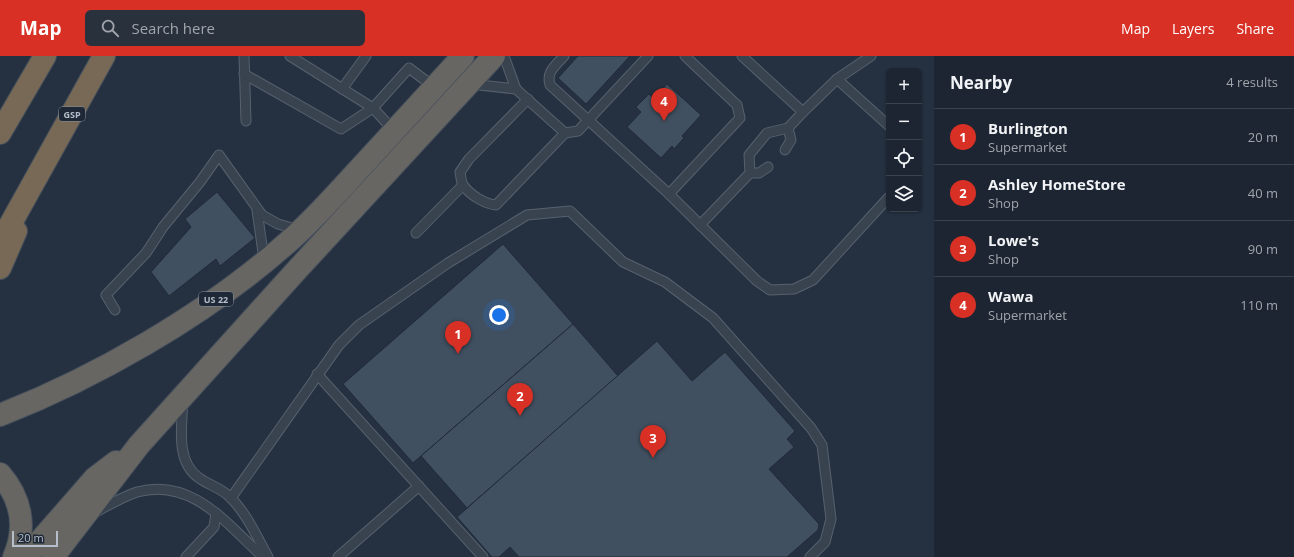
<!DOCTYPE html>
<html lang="en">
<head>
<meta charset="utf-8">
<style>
  body { margin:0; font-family:"Open Sans",sans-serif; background:#29313d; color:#f1f3f6 }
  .controls { position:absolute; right:12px; top:12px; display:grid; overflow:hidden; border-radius:6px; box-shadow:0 1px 3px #0004 }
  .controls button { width:36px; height:36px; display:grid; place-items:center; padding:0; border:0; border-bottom:1px solid #3a424d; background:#1c2531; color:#f1f3f6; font:20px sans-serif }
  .scale { position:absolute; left:12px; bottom:10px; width:46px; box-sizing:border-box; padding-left:4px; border:2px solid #b6becb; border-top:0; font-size:11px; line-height:14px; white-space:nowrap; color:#b6becb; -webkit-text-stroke:3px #1e2836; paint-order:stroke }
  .you { position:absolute; left:499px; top:259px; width:14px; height:14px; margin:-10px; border:3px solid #fff; border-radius:50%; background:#1a73e8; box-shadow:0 0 0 6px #1a73e833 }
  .badge { display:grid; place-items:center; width:26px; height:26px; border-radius:50%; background:#d93025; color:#fff; font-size:13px; font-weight:700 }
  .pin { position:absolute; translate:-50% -33px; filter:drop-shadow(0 1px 2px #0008) }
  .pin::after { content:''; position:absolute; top:21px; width:14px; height:12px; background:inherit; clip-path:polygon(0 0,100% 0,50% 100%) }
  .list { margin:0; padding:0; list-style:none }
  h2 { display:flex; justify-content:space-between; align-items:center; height:52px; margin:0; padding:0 16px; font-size:17px }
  h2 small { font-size:13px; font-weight:400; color:#a0a5ab }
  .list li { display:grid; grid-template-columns:26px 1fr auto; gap:12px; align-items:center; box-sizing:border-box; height:56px; padding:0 16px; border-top:1px solid #3a424d }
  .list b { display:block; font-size:15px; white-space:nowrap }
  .list p { margin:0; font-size:13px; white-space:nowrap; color:#a0a5ab }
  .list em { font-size:13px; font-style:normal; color:#a0a5ab }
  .icon { flex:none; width:22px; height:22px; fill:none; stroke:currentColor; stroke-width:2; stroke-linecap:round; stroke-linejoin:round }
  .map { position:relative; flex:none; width:934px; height:501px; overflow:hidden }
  header { display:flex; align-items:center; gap:24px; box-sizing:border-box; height:56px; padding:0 20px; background:#d93025; color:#fff }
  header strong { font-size:19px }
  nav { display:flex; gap:22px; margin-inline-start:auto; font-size:14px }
  .search { width:280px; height:36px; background:#29313d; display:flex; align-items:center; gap:10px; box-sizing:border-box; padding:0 14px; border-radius:6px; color:#a0a5ab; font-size:15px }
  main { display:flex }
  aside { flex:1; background:#1c2531 }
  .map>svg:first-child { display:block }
  .building { fill:#415060; stroke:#202a38 }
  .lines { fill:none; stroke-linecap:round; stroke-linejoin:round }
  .service-casing { stroke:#57616e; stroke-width:11 }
  .trunk-casing { stroke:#444e5b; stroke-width:24 }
  .motorway-casing { stroke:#444e5b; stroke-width:24 }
  .service { stroke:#394350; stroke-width:9 }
  .trunk { stroke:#676663; stroke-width:22 }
  .motorway { stroke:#776956; stroke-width:22 }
  .labels { text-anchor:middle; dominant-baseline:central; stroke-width:3; stroke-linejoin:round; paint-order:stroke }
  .shield { fill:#1e2836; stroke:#88919e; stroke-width:1 }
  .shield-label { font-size:9px; font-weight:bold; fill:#b6becb }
</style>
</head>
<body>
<header>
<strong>Map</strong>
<div class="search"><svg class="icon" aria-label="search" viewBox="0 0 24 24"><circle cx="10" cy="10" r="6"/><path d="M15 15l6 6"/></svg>Search here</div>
<nav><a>Map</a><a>Layers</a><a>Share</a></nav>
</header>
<main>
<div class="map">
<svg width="934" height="501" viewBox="0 0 934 501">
  <rect width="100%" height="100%" fill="#253141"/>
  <!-- building -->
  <g class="building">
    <path d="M 578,0 L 630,0 L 586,48 L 558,22 Z"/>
    <path d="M 667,28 L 701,59 L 682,80 L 684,82 L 674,93 L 672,90 L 661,102 L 627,71 L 641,56 L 636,51 L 649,38 L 654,43 Z"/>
    <path d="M 217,136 L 255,182 L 220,210 L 216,203 L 169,240 L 151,216 L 191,171 L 185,163 Z"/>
    <path d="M 503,188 L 573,268 L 413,407 L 343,328 Z"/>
    <path d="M 573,268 L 618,320 L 467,452 L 421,400 Z"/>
    <path d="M 657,285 L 692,325 L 725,296 L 795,375 L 787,383 L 794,391 L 769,413 L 819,468 L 818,474 L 787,501 L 519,501 L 510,491 L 499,501 L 492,501 L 457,461 Z"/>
  </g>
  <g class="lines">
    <!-- service casing -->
    <g class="service-casing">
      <g id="service">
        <path d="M 244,0 L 246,65"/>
        <path d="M 290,0 L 373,52 L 409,12 L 434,31"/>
        <path d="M 504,0 L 516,33 L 565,77 L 578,75 L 648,0"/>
        <path d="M 564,0 C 555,10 546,16 550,29 L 669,138 L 740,62 L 737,49 L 685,0"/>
        <path d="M 742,0 L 803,56 L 837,23 L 871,0"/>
        <path d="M 244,18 L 341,73 L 373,52 L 394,75"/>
        <path d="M 837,23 L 889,70"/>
        <path d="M 470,28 L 516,33"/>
        <path d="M 342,33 L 366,0"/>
        <path d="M 528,43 L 469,103 L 460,116 C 461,120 461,126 463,129 C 470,139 485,148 496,149 L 565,77"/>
        <path d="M 785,94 L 791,84 L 788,72"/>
        <path d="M 750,117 L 759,117 L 768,111"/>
        <path d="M 669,138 L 757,225 L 770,234 L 794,233 L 813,224 L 889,141"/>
        <path d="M 257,154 L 263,197 L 262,204"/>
        <path d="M 700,169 L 750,117 L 749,99 L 767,77 L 788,72 L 803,56"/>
        <path d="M 416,177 L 463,129"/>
        <path d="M 115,254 L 106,239 L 146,197 L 163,171 L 200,126 L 219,99 L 262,159 L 278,168 L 299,174"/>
        <path d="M 317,318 L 483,501"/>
        <path d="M 183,344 C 182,370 175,405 199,422 C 209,429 221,432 230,441 C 247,458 257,481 268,501"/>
        <path d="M 231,442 L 339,289 L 359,269 L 448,207 L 527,159 L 570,155 L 623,206 L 665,226 L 713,262 L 811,372 L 822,389 L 831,463 L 825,486 L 810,501"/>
        <path d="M 96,456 C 109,449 122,441 137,436 C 192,421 227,468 263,501"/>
        <path d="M 186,501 L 214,471 L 216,457"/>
        <path d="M 338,501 L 419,430"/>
      </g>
    </g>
    <!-- trunk casing -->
    <g class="trunk-casing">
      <g id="trunk">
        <path d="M 0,359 C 95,322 203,260 280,193 C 310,168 336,138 363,109 C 396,73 430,36 463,0"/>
        <path d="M 0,418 C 21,442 27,471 14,501"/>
        <path d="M 26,501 L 95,422 L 116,406"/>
        <path d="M 53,501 L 139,389 L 295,216 L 494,0"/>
      </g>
    </g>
    <!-- motorway casing -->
    <g class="motorway-casing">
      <g id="motorway">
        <path d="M 0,77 L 45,0"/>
        <path d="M 0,187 L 104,0"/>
        <path d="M 0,212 L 16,175"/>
      </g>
    </g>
    <!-- service -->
    <use href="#service" class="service"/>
    <!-- trunk -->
    <use href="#trunk" class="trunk"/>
    <!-- motorway -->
    <use href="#motorway" class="motorway"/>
  </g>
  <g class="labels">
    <!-- shield labels -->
    <g class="shield">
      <rect x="59" y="51" width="26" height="14" rx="3"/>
      <rect x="199" y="236" width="34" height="14" rx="3"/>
    </g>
    <g class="shield-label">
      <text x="72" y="58">GSP</text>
      <text x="216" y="243">US 22</text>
    </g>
  </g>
</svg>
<div class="controls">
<button>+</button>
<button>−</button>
<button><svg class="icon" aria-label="locate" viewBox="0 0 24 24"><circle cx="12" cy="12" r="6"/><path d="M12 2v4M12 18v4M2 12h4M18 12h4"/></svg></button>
<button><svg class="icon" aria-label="layers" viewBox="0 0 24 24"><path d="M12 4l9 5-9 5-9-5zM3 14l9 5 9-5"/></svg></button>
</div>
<div class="scale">20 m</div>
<div class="you"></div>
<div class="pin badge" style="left:458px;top:298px">1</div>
<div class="pin badge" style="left:520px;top:360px">2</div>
<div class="pin badge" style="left:653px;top:402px">3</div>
<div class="pin badge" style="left:664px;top:65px">4</div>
</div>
<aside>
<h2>Nearby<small>4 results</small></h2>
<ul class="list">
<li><span class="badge">1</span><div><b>Burlington</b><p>Supermarket</p></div><em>20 m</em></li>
<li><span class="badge">2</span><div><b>Ashley HomeStore</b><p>Shop</p></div><em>40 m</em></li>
<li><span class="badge">3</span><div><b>Lowe's</b><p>Shop</p></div><em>90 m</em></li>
<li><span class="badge">4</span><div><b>Wawa</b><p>Supermarket</p></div><em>110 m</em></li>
</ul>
</aside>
</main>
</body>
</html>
